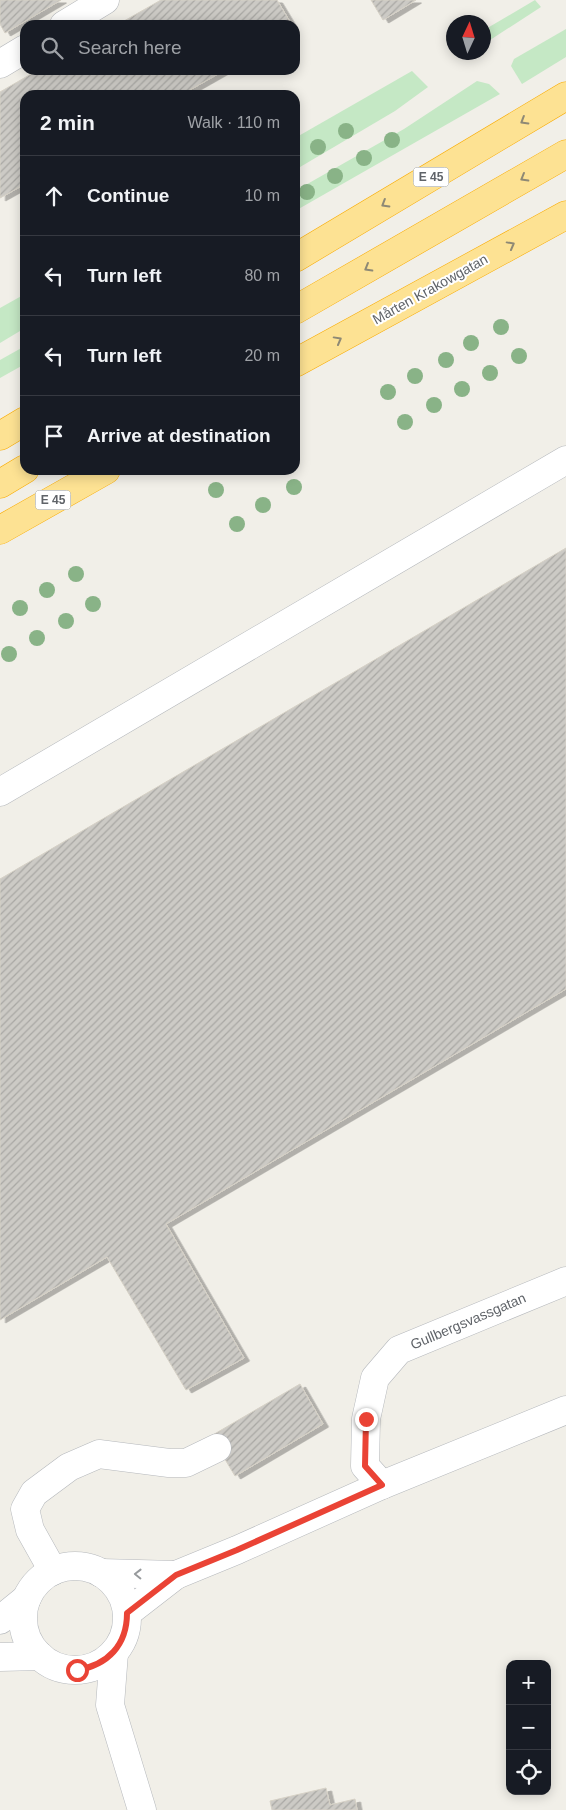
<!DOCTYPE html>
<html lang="en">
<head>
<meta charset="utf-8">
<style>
  body { margin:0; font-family:Arial,sans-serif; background:#242831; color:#f1f3f6 }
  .controls { position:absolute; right:15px; bottom:15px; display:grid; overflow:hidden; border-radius:10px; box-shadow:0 2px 12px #0003 }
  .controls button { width:45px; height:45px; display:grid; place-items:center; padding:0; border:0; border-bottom:1px solid #363941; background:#171b24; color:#f1f3f6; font:25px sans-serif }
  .compass { position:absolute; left:446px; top:15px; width:45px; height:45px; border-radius:50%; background:#171b24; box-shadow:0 2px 12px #0003; rotate:4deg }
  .stop { position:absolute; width:15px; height:15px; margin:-11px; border:4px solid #ea4335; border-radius:50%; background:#fff }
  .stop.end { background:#ea4335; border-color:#fff; box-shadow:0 1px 5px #0008 }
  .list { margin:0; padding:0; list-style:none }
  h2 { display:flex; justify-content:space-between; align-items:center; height:65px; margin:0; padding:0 20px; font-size:21px }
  h2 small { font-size:16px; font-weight:400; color:#9ea1a6 }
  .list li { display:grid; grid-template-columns:32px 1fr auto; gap:15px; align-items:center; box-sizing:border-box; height:80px; padding:0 20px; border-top:1px solid #363941 }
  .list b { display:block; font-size:19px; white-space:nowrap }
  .list em { font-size:16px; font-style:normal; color:#9ea1a6 }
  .icon { flex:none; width:28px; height:28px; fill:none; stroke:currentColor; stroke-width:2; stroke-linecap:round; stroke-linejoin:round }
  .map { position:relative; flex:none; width:566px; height:1810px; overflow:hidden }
  .search { position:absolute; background:#171b24; box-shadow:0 2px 12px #0003; left:20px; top:20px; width:280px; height:55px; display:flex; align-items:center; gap:12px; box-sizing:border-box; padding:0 18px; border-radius:15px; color:#9ea1a6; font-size:19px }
  .panel { position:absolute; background:#171b24; box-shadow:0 2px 12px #0003; left:20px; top:90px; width:280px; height:385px; border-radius:15px }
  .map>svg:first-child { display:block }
  .grass { fill:#c5e8c5 }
  .building { fill:url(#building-hatch); stroke:#d6d1c6; filter:url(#shadow) }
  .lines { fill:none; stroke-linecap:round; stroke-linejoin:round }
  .minor-casing { stroke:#b5b8bc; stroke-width:29 }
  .highway-casing { stroke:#f9ab00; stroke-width:29 }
  .minor { stroke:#fff; stroke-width:28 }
  .highway { stroke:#fde293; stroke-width:28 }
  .tree { fill:#89b387 }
  .oneway { stroke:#8e8975 }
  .oneway2 { stroke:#979a9d }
  .route { stroke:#ea4335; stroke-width:6 }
  .labels { text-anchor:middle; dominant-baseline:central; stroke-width:4; stroke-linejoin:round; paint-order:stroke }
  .shield { fill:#fff; stroke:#8f9295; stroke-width:1 }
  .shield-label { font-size:12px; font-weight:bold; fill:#5f6368 }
  .street-label { font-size:14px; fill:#5f6368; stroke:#fff }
</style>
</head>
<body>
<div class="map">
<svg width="566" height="1810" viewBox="0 0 566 1810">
  <defs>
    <pattern id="building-hatch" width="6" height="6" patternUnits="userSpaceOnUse" patternTransform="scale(1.25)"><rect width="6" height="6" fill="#cccac5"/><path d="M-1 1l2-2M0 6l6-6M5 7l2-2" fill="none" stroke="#a9a8a4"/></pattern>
    <filter id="shadow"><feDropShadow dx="5.5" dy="3" stdDeviation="0" flood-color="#0004"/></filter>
  </defs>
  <rect width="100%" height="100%" fill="#f1efe8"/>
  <!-- grass -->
  <g class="grass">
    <path d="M 535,0 L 541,7 L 484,44 L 484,30 Z"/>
    <path d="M 566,29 L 566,57 L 522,84 L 511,66 L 514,59 Z"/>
    <path d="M 412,71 L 428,87 L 395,111 L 295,170 L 295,138 Z"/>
    <path d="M 477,81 L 489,84 L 500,94 L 295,211 L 295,191 L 404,129 Z"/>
    <path d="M 25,294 L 25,328 L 0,343 L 0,308 Z"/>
    <path d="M 25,346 L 25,364 L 0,378 L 0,360 Z"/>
  </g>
  <!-- building -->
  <g class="building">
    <path d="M 0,0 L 61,0 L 5,33 L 0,24 Z"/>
    <path d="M 161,0 L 277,0 L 292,25 L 117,25 Z"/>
    <path d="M 371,0 L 416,0 L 383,20 Z"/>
    <path d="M 38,70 L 225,70 L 181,95 L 25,95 L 25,184 L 0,198 L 0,92 Z"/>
    <path d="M 566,548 L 566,989 L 166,1224 L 244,1358 L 186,1390 L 107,1257 L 0,1320 L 0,879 Z"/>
    <path d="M 300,1384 L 323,1424 L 235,1476 L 211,1436 Z"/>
    <path d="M 326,1788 L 330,1805 L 355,1799 L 357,1810 L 272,1810 L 270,1801 Z"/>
  </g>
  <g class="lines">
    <!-- minor casing -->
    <g class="minor-casing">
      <g id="minor">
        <path d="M 64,25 L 105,0"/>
        <path d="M 0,64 L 25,49"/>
        <path d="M 0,792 L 566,460"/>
        <path d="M 382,1485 L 365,1466 L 366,1419 L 375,1378 L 399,1350 L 566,1281"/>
        <circle cx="75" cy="1618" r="52"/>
        <path d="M 53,1571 L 30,1530 L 25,1509 L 34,1493 L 69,1467 L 99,1454 L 169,1463 L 186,1463 L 217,1448"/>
        <path d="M 101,1573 L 176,1575"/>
        <path d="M 127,1613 L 176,1575 L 237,1550 L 382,1485 L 566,1410"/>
        <path d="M 0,1620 L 27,1598"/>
        <path d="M 114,1653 L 110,1705 L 142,1810"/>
        <path d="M 0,1657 L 40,1656"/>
      </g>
    </g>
    <!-- highway casing -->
    <g class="highway-casing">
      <g id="highway">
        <path d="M 295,258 L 566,96"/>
        <path d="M 295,310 L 566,154"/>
        <path d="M 295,363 L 566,215"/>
        <path d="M 0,436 L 25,421"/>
        <path d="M 0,484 L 25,469"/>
        <path d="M 0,530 L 106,470"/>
      </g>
    </g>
    <!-- minor -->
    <use href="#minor" class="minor"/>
    <!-- highway -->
    <use href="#highway" class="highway"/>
  </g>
  <!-- trees -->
  <g class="tree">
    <circle cx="346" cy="131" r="8"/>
    <circle cx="392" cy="140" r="8"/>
    <circle cx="318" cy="147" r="8"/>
    <circle cx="364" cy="158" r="8"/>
    <circle cx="335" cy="176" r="8"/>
    <circle cx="307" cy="192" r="8"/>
    <circle cx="501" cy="327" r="8"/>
    <circle cx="471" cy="343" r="8"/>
    <circle cx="519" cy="356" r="8"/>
    <circle cx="446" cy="360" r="8"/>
    <circle cx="490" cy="373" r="8"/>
    <circle cx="415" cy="376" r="8"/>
    <circle cx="462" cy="389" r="8"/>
    <circle cx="388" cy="392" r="8"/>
    <circle cx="434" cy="405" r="8"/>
    <circle cx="405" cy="422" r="8"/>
    <circle cx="294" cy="487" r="8"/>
    <circle cx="216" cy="490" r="8"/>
    <circle cx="263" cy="505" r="8"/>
    <circle cx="237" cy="524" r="8"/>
    <circle cx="76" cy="574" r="8"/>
    <circle cx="47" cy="590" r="8"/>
    <circle cx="93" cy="604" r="8"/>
    <circle cx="20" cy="608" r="8"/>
    <circle cx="66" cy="621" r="8"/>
    <circle cx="37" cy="638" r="8"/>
    <circle cx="9" cy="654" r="8"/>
  </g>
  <!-- one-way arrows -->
  <defs><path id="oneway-chevron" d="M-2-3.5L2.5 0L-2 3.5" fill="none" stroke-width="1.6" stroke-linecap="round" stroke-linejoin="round" transform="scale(1.25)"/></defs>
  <g class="oneway">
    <use href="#oneway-chevron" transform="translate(524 121) rotate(149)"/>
    <use href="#oneway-chevron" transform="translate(524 178) rotate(150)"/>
    <use href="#oneway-chevron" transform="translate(385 204) rotate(149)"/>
    <use href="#oneway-chevron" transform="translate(511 245) rotate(-29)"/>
    <use href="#oneway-chevron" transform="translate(368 268) rotate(150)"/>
    <use href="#oneway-chevron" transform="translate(338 340) rotate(-29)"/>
  </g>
  <use class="oneway2" href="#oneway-chevron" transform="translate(138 1574) rotate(-179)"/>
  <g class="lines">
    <!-- route -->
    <path class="route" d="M 77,1670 C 108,1665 127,1645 127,1613 L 176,1575 L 237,1550 L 382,1485 L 365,1466 L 366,1419"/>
  </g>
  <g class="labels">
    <!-- shield labels -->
    <g class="shield">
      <rect x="413.5" y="167.5" width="35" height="19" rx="4"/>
      <rect x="35.5" y="490.5" width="35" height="19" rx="4"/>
    </g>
    <g class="shield-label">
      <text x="431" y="177">E 45</text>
      <text x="53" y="500">E 45</text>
    </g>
    <!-- street labels -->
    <g class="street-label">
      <text transform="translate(430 289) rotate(-29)">Mårten Krakowgatan</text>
      <text transform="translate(468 1321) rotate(-23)">Gullbergsvassgatan</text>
    </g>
  </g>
</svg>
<div class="controls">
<button>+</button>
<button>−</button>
<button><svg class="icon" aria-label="locate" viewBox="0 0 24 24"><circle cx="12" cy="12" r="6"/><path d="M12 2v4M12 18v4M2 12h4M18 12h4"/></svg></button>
</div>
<svg class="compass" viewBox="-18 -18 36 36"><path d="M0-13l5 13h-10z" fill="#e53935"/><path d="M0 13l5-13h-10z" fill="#9ea1a6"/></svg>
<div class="stop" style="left:77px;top:1670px"></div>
<div class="stop end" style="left:366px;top:1419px"></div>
<div class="search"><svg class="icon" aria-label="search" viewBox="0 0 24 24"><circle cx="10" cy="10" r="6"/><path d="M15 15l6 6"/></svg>Search here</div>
<section class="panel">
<h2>2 min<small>Walk · 110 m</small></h2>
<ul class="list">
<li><svg class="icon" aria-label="ahead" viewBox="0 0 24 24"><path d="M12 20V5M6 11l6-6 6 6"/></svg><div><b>Continue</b></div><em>10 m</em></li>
<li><svg class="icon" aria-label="left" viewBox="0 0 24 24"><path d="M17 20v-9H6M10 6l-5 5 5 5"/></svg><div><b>Turn left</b></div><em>80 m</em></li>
<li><svg class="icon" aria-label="left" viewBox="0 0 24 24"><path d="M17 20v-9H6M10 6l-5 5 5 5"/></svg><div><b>Turn left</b></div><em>20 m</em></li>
<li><svg class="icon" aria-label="arrive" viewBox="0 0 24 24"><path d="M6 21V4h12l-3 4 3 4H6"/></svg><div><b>Arrive at destination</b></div></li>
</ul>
</section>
</div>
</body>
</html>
